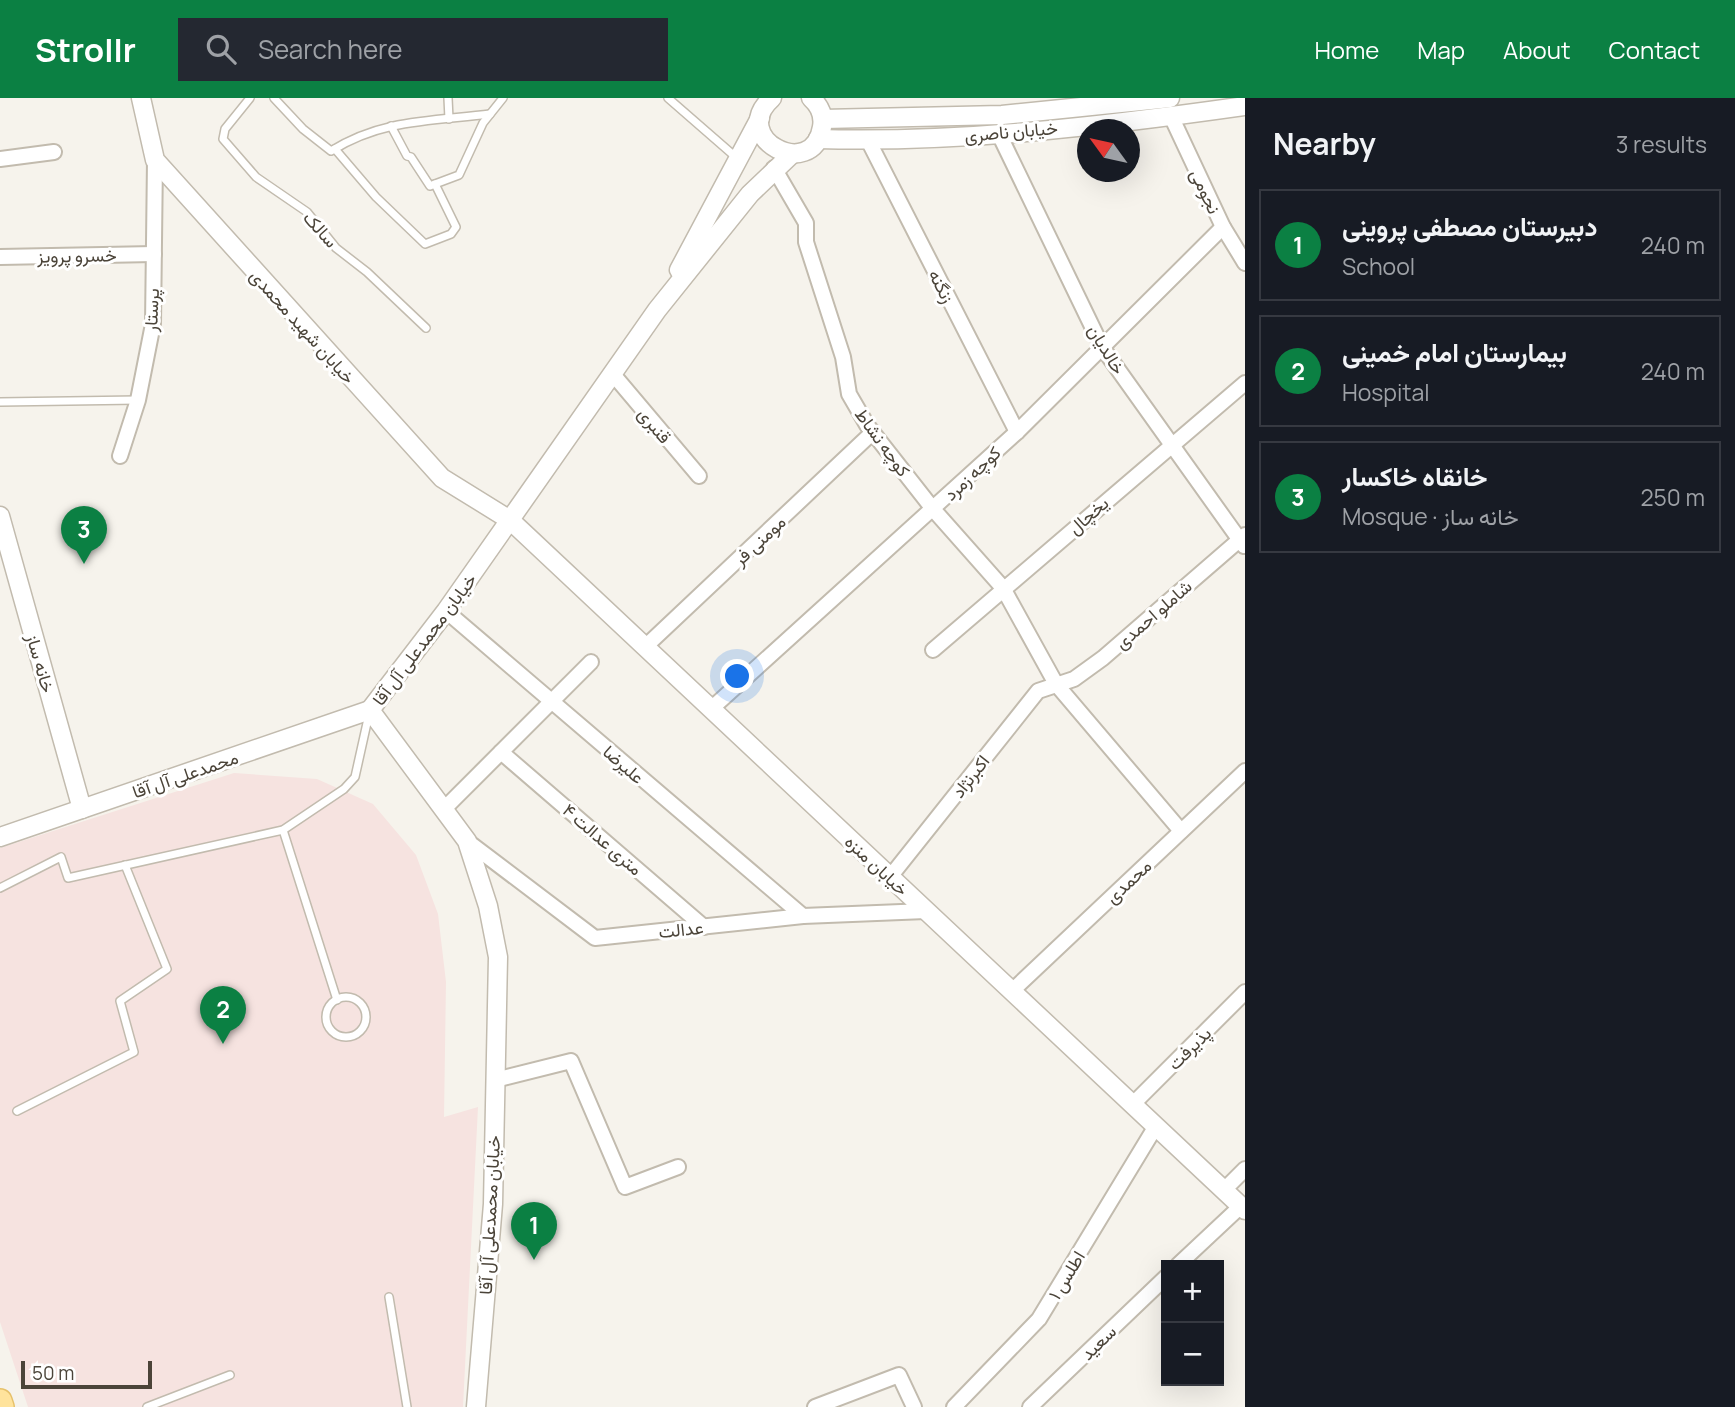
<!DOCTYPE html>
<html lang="en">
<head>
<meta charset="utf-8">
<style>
  body { margin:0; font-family:Manrope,Vazirmatn,sans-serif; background:#242831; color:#f1f3f6 }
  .controls { position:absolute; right:21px; bottom:21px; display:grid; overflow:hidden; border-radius:0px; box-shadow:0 7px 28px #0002 }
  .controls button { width:63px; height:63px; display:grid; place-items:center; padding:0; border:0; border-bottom:2px solid #363941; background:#171b24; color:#f1f3f6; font:35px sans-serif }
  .compass { position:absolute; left:1077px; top:21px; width:63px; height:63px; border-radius:50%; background:#171b24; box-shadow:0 7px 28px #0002; rotate:303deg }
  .scale { position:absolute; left:21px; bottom:18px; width:131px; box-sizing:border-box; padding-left:7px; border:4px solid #4b4439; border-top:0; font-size:19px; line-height:24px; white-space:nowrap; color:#4b4439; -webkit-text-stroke:5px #fff; paint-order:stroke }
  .you { position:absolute; left:738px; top:579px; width:24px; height:24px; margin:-18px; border:5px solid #fff; border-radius:50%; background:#1a73e8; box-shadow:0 0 0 10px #1a73e833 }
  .badge { display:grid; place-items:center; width:46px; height:46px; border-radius:50%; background:#0b8043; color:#fff; font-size:23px; font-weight:700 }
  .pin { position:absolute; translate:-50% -58px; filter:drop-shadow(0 2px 4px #0008) }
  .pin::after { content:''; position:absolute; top:37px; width:24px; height:21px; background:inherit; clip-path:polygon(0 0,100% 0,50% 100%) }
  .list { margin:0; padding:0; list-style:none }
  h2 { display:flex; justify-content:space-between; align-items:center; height:91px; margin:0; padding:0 28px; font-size:30px }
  h2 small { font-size:23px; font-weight:400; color:#9ea1a6 }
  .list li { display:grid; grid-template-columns:46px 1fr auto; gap:21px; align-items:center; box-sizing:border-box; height:112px; margin:0 14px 14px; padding:0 14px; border:2px solid #363941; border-radius:0px }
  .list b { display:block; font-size:26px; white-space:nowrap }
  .list p { margin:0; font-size:23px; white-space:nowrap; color:#9ea1a6 }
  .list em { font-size:23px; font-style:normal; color:#9ea1a6 }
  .icon { flex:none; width:38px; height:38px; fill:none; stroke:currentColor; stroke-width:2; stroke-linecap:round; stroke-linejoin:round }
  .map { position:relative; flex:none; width:1245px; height:1309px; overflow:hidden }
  header { display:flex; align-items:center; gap:42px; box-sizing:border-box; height:98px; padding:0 35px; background:#0b8043; color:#fff }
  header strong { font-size:33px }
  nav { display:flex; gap:38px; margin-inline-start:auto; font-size:24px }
  .search { width:490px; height:63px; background:#242831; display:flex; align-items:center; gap:18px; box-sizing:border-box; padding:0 24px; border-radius:0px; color:#9ea1a6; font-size:26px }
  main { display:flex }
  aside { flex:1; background:#171b24 }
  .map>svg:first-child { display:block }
  .medical { fill:#f6e3e0 }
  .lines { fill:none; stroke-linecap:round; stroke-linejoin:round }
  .service-casing { stroke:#c2bbae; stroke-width:10 }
  .minor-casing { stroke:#c2bbae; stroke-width:18 }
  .tertiary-casing { stroke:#c2bbae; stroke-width:21 }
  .primary-casing { stroke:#e6c16a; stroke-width:26 }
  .service { stroke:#fff; stroke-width:7 }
  .minor { stroke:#fff; stroke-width:14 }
  .tertiary { stroke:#fff; stroke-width:18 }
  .primary { stroke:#ffe39c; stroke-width:23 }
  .labels { text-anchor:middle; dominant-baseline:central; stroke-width:6; stroke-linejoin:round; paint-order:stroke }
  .street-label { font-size:18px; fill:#4b4439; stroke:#fff }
</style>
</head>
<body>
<header>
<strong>Strollr</strong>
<div class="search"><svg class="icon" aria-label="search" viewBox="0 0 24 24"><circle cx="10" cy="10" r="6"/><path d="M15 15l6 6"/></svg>Search here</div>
<nav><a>Home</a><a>Map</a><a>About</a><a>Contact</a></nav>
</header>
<main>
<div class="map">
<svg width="1245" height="1309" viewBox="0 0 1245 1309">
  <rect width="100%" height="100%" fill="#f6f3ec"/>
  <!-- medical -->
  <path class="medical" d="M 234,675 L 317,681 L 373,706 L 416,757 L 438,816 L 446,884 L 444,1019 L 478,1009 L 463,1309 L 28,1309 L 0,1224 L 0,750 Z"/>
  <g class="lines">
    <!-- service casing -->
    <g class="service-casing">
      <g id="service">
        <path d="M 250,0 L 225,31 L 223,41 L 256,79 L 307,114 L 336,150 L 367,174 L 426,230"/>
        <path d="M 274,0 L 303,31 L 331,53 C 382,21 432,23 490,16"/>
        <path d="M 448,0 L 449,21"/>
        <path d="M 668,0 L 738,61"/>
        <path d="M 391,28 L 407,58 L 411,59 L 430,88 L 435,86"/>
        <path d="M 335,51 L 376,99 L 425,146 L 451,136 L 456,129 L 435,86 L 459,77 L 483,25 L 503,0"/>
        <path d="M 0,304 L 138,302"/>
        <path d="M 283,732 L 337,902"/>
        <path d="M 0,790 L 61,759 L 68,780 L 283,732 L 344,691 L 355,679 L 369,616"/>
        <circle cx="346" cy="919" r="20"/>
        <path d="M 17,1013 L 134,954 L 120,903 L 167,871 L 125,767"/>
        <path d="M 389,1199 L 407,1309"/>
        <path d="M 147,1309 L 230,1277"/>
      </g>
    </g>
    <!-- minor casing -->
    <g class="minor-casing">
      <g id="minor">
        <path d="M 1171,18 L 1223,129 L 1245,165"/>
        <path d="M 999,36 L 1102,249 L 1244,448"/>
        <path d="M 868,42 L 1017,334"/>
        <path d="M 0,61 L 54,54"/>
        <path d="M 774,70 L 806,125 L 806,144 L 843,259 L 849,296 L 867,327 L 933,411 L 1003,490 L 1056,586 L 1181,733"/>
        <path d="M 0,159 L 154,156"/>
        <path d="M 612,275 L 699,378"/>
        <path d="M 120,358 L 138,302 L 153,226 L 155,62"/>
        <path d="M 446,513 L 803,818"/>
        <path d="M 645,549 L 873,334"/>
        <path d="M 933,552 L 1245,285"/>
        <path d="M 711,611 L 1017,334 L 1223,129"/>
        <path d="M 501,654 L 704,829"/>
        <path d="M 444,711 L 591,564"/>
        <path d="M 467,743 L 595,840 L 803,818 L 926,813"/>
        <path d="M 890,779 L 1038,593 L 1074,581 L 1103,560 L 1245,437"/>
        <path d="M 1012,893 L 1245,673"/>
        <path d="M 495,982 L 571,963 L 625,1089 L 678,1069"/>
        <path d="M 1133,1006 L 1245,894"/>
        <path d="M 1224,1092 L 1245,1071"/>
        <path d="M 1178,1167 L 1241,1108"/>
        <path d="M 815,1309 L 899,1277 L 914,1309"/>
        <path d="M 954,1309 L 1039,1221 L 1156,1028"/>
        <path d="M 1030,1309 L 1166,1179"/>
      </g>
    </g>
    <!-- tertiary casing -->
    <g class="tertiary-casing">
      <g id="tertiary">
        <path d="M 141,0 L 155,62 L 442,380 L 510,422 L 1245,1112"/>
        <path d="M 772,0 C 727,40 813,85 822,29 C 824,18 820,8 811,0"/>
        <path d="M 823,21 L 1002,17 L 1170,0"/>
        <path d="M 818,41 C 961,45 1104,28 1245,8"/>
        <path d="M 679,172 L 760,20"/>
        <path d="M 0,418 L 82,711"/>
        <path d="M 0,739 L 370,612"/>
        <path d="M 476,1309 L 493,1106 L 498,859 L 488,808 L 467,743 L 370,612 L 446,513 L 657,212 L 750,96 L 792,56"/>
      </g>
    </g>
    <!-- primary casing -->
    <g class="primary-casing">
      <path id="primary" d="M 0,1303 L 2,1309"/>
    </g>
    <!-- service -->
    <use href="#service" class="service"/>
    <!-- minor -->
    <use href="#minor" class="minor"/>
    <!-- tertiary -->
    <use href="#tertiary" class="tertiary"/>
    <!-- primary -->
    <use href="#primary" class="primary"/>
  </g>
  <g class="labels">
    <!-- street labels -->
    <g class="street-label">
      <text transform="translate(1011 33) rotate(-5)">خیابان ناصری</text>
      <text transform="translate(1206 93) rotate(65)">نجومی</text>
      <text transform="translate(321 131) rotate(48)">سالک</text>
      <text transform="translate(77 157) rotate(-1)">خسرو پرویز</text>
      <text transform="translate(942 188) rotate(63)">زنگنه</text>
      <text transform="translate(151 212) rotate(-87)">پرستار</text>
      <text transform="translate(303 228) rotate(48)">خیابان شهید محمدی</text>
      <text transform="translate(1107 251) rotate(59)">خالدیان</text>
      <text transform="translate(655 327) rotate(50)">قنبری</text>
      <text transform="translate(883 344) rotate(54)">کوچه نشاط</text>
      <text transform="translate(972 375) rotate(-43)">کوچه زمرد</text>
      <text transform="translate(1088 417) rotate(-41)">یخچال</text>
      <text transform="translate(759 442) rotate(-43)">مومنی فر</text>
      <text transform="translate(1153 516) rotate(-41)">شاملو احمدی</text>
      <text transform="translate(424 541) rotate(-53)">خیابان محمدعلی آل آقا</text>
      <text transform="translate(41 565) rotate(74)">خانه ساز</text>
      <text transform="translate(624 666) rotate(41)">علیرضا</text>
      <text transform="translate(185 676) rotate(-19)">محمدعلی آل آقا</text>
      <text transform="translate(970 678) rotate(-52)">اکبرنژاد</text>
      <text transform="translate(603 741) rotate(41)">۴ متری عدالت</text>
      <text transform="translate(877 767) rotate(43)">خیابان منزه</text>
      <text transform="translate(1128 783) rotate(-43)">محمدی</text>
      <text transform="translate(681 831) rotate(-6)">عدالت</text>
      <text transform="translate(1189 950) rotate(-45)">پذیرفت</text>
      <text transform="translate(489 1117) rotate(-87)">خیابان محمدعلی آل آقا</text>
      <text transform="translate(1066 1177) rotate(-59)">اطلس ۱</text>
      <text transform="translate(1098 1244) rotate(-44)">سعید</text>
    </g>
  </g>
</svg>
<div class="controls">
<button>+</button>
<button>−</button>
</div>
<svg class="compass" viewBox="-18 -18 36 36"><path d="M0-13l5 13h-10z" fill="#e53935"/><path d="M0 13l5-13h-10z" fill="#9ea1a6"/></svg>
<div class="scale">50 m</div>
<div class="you"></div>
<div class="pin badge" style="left:534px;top:1162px">1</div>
<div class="pin badge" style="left:223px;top:946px">2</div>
<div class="pin badge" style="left:84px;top:466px">3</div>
</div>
<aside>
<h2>Nearby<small>3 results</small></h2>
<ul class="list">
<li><span class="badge">1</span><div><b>دبیرستان مصطفی پروینی</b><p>School</p></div><em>240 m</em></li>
<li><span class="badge">2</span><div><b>بیمارستان امام خمینی</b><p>Hospital</p></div><em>240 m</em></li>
<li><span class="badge">3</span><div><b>خانقاه خاکسار</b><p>Mosque · خانه ساز</p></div><em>250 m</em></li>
</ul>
</aside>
</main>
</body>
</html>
